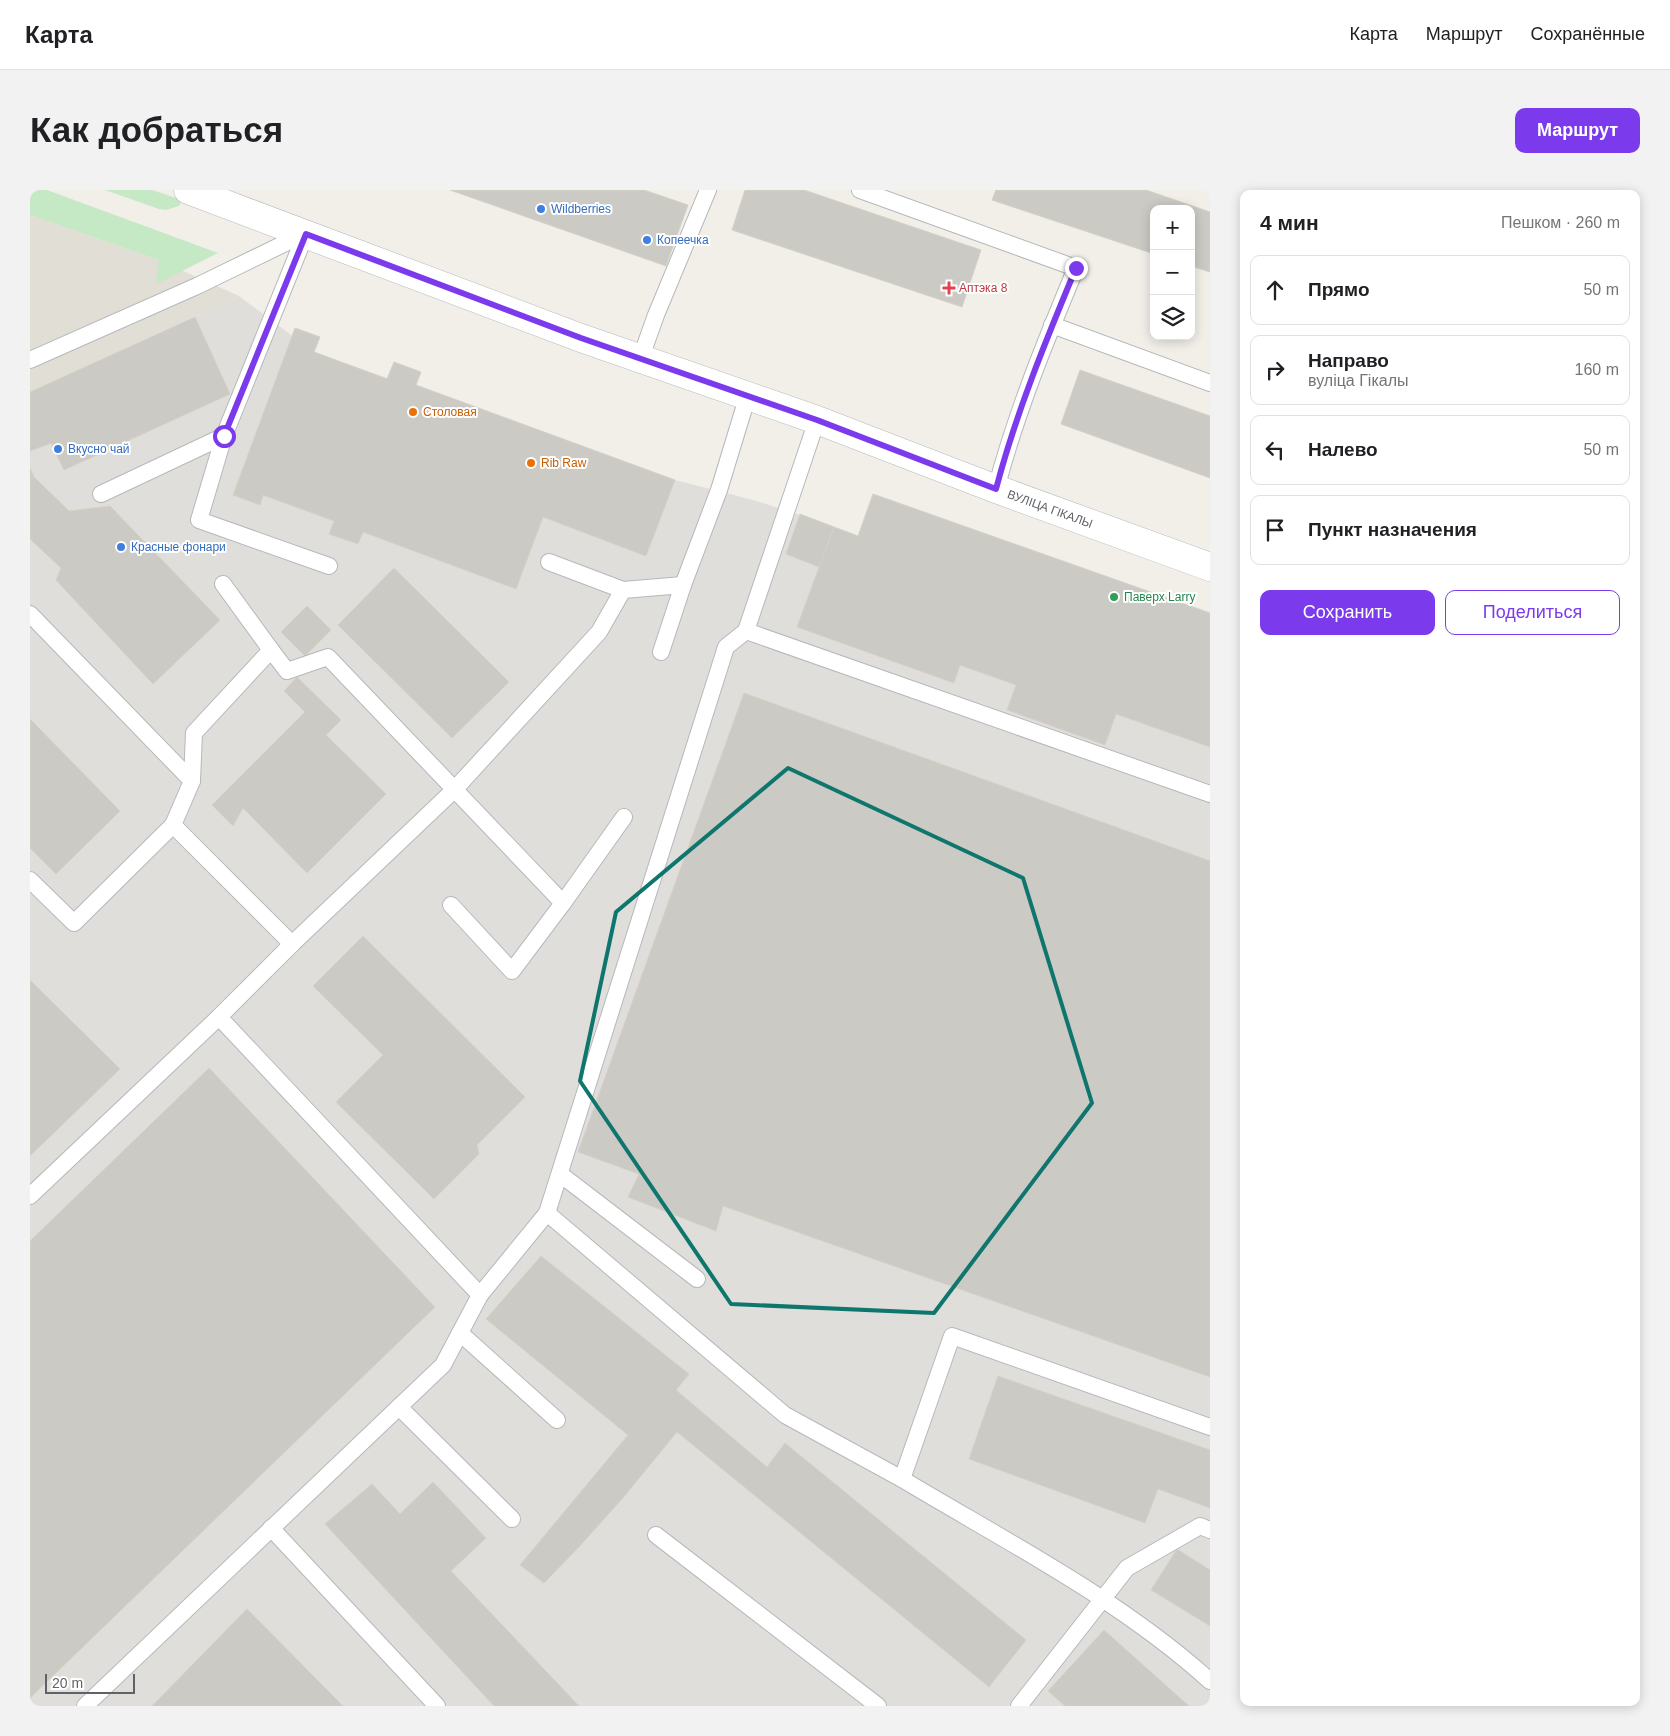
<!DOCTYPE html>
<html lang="ru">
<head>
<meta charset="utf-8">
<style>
  body { margin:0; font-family:Arial,sans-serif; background:#f2f2f2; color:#202124 }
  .controls { position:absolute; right:15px; top:15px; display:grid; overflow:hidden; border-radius:10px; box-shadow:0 2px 12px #0003 }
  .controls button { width:45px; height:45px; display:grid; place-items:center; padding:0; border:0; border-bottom:1px solid #e0e0e0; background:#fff; color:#202124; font:25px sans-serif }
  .scale { position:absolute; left:15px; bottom:12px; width:90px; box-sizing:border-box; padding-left:5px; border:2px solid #5f6368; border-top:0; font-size:14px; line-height:18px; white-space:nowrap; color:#5f6368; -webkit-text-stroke:4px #fff; paint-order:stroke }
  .stop { position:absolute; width:15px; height:15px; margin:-11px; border:4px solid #7c3aed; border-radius:50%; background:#fff }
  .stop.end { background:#7c3aed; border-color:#fff; box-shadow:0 1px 5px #0008 }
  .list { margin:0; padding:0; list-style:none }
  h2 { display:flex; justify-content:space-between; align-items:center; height:65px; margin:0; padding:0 20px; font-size:21px }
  h2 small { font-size:16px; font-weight:400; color:#757577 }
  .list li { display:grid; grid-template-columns:32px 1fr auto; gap:15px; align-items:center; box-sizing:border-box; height:70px; margin:0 10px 10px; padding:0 10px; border:1px solid #e0e0e0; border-radius:10px }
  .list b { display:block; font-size:19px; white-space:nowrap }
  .list p { margin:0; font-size:16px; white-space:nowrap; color:#757577 }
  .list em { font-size:16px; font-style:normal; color:#757577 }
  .actions { display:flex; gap:10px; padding:15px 20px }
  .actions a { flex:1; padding:11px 0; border:1px solid #7c3aed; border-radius:10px; text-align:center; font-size:18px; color:#7c3aed }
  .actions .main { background:#7c3aed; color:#fff }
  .icon { flex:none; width:28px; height:28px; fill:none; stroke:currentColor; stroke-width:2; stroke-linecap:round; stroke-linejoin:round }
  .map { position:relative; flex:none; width:1180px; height:1516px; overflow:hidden; border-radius:10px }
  header { display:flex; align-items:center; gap:30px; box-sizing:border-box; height:70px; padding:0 25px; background:#fff; border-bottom:1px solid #e0e0e0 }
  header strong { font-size:24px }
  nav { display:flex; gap:28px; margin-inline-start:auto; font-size:18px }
  .intro { display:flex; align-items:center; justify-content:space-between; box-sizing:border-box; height:120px; padding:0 30px }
  h1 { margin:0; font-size:35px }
  .button { padding:12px 22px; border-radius:10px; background:#7c3aed; color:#fff; font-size:18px; font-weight:700 }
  main { display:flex; gap:30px; padding:0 30px }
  aside { flex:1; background:#fff; border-radius:10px; box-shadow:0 2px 12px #0003 }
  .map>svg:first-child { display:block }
  .industrial { fill:#e0deda }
  .education { fill:#e1ded6 }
  .green { fill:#c5e8c5 }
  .building { fill:#cccac5; stroke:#d6d1c6 }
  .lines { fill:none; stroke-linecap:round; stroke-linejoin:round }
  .lane-casing { stroke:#b5b8bc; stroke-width:18 }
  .secondary-casing { stroke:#b6babf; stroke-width:29 }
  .lane { stroke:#fff; stroke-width:16 }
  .secondary { stroke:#fff; stroke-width:28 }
  .route { stroke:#7c3aed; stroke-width:6 }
  .marked { fill:none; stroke:#0f766e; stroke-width:4; stroke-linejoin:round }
  .shop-dot { fill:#3f7fe0; stroke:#fff; stroke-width:2 }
  .health-dot { fill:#e0444e; stroke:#fff; stroke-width:2 }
  .food-dot { fill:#e8710a; stroke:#fff; stroke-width:2 }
  .leisure-dot { fill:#2e9e5b; stroke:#fff; stroke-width:2 }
  .labels { text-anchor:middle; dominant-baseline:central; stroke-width:4; stroke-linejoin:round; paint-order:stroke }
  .shop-label { font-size:12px; fill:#366cbe; stroke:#fff; text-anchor:start }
  .health-label { font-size:12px; fill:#be3a42; stroke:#fff; text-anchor:start }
  .food-label { font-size:12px; fill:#c56008; stroke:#fff; text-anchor:start }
  .street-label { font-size:12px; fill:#5f6368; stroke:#fff }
  .leisure-label { font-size:12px; fill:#27864d; stroke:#fff; text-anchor:start }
</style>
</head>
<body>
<header>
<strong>Карта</strong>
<nav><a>Карта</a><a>Маршрут</a><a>Сохранённые</a></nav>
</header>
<div class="intro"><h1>Как добраться</h1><a class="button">Маршрут</a></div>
<main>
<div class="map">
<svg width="1180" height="1516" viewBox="0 0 1180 1516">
  <rect width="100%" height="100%" fill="#f1efe8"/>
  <!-- industrial -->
  <path class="industrial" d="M 209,106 L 284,162 L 645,290 L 723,310 L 777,327 L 828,346 L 843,304 L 1180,423 L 1180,1516 L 0,1516 L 0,202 Z"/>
  <!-- education -->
  <path class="education" d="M 0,25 L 129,70 L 209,106 L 0,202 Z"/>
  <!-- green -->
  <g class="green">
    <path d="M 0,0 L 17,0 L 188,63 L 126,94 L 129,70 L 0,25 Z"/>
    <path d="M 75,0 L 122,0 L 152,10 L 149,16 L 136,20 L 129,19 Z"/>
  </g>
  <!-- building -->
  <g class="building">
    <path d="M 420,0 L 614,0 L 658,15 L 636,76 Z"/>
    <path d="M 715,0 L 774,0 L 951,60 L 932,117 L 702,40 Z"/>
    <path d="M 966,0 L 1116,0 L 1180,22 L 1180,82 L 1161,76 L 1161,19 L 1124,19 L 1124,64 L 962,10 Z"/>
    <path d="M 165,127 L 200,204 L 34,280 L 21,253 L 0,261 L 0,202 Z"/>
    <path d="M 265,138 L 290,147 L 284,162 L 357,189 L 364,172 L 391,182 L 386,195 L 645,290 L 616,366 L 513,327 L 486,399 L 333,342 L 328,354 L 299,344 L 304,331 L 233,305 L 230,315 L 203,305 Z"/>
    <path d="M 1050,180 L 1180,226 L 1180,288 L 1031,234 Z"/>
    <path d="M 0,278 L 4,287 L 0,289 Z"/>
    <path d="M 4,287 L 39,321 L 80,316 L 190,430 L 123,494 L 26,390 L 31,378 L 0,349 L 0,289 Z"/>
    <path d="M 843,304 L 1180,423 L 1180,557 L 1086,524 L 1075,555 L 977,520 L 986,495 L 930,475 L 924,493 L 767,437 L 804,337 L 828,346 Z"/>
    <path d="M 770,324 L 804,337 L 789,377 L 756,364 Z"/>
    <path d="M 364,378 L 479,492 L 422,548 L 308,435 Z"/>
    <path d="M 277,416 L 301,440 L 275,466 L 251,442 Z"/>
    <path d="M 267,487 L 311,530 L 296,545 L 356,604 L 277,683 L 213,618 L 203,636 L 182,615 L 275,522 L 254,501 Z"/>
    <path d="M 714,503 L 1180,671 L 1180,1187 L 693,1016 L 686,1041 L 598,1007 L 609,984 L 548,962 Z"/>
    <path d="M 0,529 L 90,621 L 26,684 L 0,658 Z"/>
    <path d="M 333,746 L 495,907 L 447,955 L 449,964 L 404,1009 L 306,912 L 353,865 L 283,796 Z"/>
    <path d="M 0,790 L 90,879 L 0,966 Z"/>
    <path d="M 179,878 L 405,1117 L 0,1508 L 0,1051 Z"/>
    <path d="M 511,1066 L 659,1184 L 646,1200 L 737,1277 L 755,1253 L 996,1450 L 959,1497 L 647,1242 L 592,1309 L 548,1358 L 514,1393 L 490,1375 L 598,1245 L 456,1129 Z"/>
    <path d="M 968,1186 L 1180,1260 L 1180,1318 L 1128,1299 L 1115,1333 L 939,1269 Z"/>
    <path d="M 403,1292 L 456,1348 L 421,1381 L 549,1516 L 464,1516 L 295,1334 L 342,1294 L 370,1324 Z"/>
    <path d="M 1147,1359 L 1180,1380 L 1180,1436 L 1121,1400 Z"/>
    <path d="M 217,1419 L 313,1516 L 122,1516 Z"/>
    <path d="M 1074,1440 L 1159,1516 L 1035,1516 L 1018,1501 Z"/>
  </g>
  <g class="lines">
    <!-- lane casing -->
    <g class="lane-casing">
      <g id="lane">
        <path d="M 830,0 L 1046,78 C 1016,150 986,223 966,299"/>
        <path d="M 276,43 L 194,246 L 169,330 L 299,376"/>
        <path d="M 1022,135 L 1180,193"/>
        <path d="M 611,167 L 626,125 L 678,0"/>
        <path d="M 0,170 L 167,96 L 276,43"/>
        <path d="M 787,230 L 716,441 L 1180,604"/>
        <path d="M 71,304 L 194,246"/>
        <path d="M 519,372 L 593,400"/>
        <path d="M 193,394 L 241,460"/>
        <path d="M 0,424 L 162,591 L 143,635"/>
        <path d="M 716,441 L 696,457 L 517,1023 L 755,1225 L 872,1289"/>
        <path d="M 631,462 L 653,395 L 689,300 L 718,205"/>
        <path d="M 162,591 L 164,543 L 241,460 L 257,481 L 298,467 L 533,713 L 594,627"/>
        <path d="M 0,690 L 44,733 L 143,635 L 262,754"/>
        <path d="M 421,715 L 482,781 L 533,713"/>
        <path d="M 530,984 L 667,1089"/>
        <path d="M 0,1006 L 189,827 L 262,754 L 424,600 L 569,442 L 593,400 L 653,395"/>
        <path d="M 450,1105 L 517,1023"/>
        <path d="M 430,1143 L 527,1230"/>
        <path d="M 369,1217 L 482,1329"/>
        <path d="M 1180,1237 L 922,1146 L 872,1289 C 977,1352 1089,1409 1180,1491"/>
        <path d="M 241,1338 L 407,1516"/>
        <path d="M 626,1345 L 848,1516"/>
        <path d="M 55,1516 L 413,1175 L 450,1105 L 189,827"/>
        <path d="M 989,1516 L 1097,1378 L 1170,1336 L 1180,1340"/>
      </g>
    </g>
    <!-- secondary casing -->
    <g class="secondary-casing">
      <path id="secondary" d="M 158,0 L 551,148 L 787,230 L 966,299 L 1180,377"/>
    </g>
    <!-- lane -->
    <use href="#lane" class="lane"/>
    <!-- secondary -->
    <use href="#secondary" class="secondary"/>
  </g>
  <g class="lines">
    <!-- route -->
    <path class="route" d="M 194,246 L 276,44 L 551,148 L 787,230 L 966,299 C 986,223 1016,150 1046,78"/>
  </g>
  <!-- marked area -->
  <path class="marked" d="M 758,578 L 993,688 L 1062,913 L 904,1123 L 701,1114 L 550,891 L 586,722 Z"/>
  <!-- markers -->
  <g class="shop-dot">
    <circle cx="511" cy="19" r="5"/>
    <circle cx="617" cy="50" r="5"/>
    <circle cx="28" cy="259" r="5"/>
    <circle cx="91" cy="357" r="5"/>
  </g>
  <path class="health-dot" d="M916.5 90.5h5v5h5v5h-5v5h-5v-5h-5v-5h5z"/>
  <g class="food-dot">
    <circle cx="383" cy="222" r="5"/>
    <circle cx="501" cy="273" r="5"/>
  </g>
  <circle class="leisure-dot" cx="1084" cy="407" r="5"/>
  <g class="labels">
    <!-- shop labels -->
    <g class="shop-label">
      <text x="521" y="19">Wildberries</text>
      <text x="627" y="50">Копеечка</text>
      <text x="38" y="259">Вкусно чай</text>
      <text x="101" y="357">Красные фонари</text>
    </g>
    <!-- health labels -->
    <g class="health-label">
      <text x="929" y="98">Аптэка 8</text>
    </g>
    <!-- food labels -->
    <g class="food-label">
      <text x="393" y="222">Столовая</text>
      <text x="511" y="273">Rib Raw</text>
    </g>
    <!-- street labels -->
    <g class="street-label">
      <text transform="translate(1020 319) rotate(20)">ВУЛІЦА ГІКАЛЫ</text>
    </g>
    <!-- leisure labels -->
    <g class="leisure-label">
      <text x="1094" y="407">Паверх Larry</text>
    </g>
  </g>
</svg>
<div class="controls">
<button>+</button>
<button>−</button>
<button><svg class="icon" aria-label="layers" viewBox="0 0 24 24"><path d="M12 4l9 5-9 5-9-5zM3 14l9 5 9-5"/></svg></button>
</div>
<div class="scale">20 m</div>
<div class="stop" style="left:194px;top:246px"></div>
<div class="stop end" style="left:1046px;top:78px"></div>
</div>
<aside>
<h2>4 мин<small>Пешком · 260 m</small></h2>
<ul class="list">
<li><svg class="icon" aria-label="ahead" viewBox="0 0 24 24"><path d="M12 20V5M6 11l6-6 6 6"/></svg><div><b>Прямо</b></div><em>50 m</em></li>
<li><svg class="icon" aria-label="right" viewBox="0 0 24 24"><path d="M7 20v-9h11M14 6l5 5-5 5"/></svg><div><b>Направо</b><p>вуліца Гікалы</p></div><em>160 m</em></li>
<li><svg class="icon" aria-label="left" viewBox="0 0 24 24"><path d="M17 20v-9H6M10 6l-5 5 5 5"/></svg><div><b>Налево</b></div><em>50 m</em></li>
<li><svg class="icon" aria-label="arrive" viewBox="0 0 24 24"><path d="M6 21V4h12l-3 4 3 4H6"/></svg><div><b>Пункт назначения</b></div></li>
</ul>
<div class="actions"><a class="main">Сохранить</a><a>Поделиться</a></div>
</aside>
</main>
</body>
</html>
